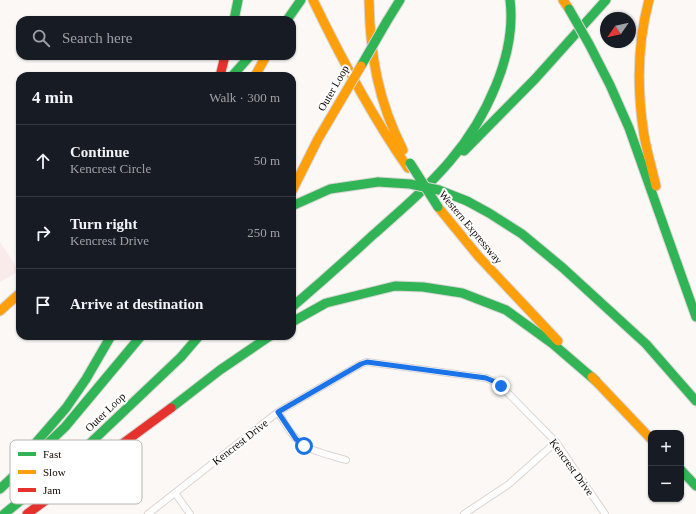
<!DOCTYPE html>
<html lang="en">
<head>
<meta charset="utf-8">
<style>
  body { margin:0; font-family:"Times New Roman",serif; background:#242831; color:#f1f3f6 }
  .controls { position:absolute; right:12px; bottom:12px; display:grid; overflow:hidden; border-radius:8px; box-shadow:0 1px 3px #0004 }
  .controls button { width:36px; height:36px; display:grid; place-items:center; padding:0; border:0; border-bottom:1px solid #363941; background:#171b24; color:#f1f3f6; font:20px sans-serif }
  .compass { position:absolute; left:600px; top:12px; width:36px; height:36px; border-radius:50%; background:#171b24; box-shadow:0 1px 3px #0004; rotate:236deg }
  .stop { position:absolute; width:12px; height:12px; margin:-9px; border:3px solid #1a73e8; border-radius:50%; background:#fff }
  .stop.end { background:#1a73e8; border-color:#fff; box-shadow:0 1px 4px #0008 }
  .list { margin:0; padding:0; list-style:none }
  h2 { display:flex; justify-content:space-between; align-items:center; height:52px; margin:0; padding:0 16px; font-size:17px }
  h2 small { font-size:13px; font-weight:400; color:#9ea1a6 }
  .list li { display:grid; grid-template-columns:26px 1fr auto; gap:12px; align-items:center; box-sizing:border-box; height:72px; padding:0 16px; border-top:1px solid #363941 }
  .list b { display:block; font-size:15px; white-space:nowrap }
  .list p { margin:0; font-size:13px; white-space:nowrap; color:#9ea1a6 }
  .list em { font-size:13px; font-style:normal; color:#9ea1a6 }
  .icon { flex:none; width:22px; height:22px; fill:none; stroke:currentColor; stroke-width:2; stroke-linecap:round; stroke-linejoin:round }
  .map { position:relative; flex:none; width:696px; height:514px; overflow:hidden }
  .search { position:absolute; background:#171b24; box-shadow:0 1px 3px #0004; left:16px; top:16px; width:280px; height:44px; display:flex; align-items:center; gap:10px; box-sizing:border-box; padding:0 14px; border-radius:12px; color:#9ea1a6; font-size:15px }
  .panel { position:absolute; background:#171b24; box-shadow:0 1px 3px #0004; left:16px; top:72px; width:280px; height:268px; border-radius:12px }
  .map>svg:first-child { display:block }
  .industrial { fill:#f8ebe9 }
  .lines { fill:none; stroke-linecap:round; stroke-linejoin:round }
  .street-casing { stroke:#dcd5d0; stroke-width:8 }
  .fast-casing { stroke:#d8d5d3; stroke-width:11 }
  .slow-casing { stroke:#d8d5d3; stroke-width:11 }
  .jam-casing { stroke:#d8d5d3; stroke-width:11 }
  .street { stroke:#fefefe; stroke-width:6 }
  .fast { stroke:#30b455; stroke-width:9 }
  .slow { stroke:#ff9f0a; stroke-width:9 }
  .jam { stroke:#e5322d; stroke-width:9 }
  .fast-bridge-casing { stroke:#d8d5d3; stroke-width:11; stroke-linecap:butt }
  .slow-bridge-casing { stroke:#d8d5d3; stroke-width:11; stroke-linecap:butt }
  .fast-bridge { stroke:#30b455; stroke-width:9 }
  .slow-bridge { stroke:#ff9f0a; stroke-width:9 }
  .route { stroke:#1a73e8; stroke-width:5 }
  .labels { text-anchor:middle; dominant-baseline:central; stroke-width:4; stroke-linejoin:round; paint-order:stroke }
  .street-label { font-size:11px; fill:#140a04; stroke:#fff }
  .key { fill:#fff; stroke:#b8b6b4; stroke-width:1 }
  .key-label { font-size:11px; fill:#140a04 }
</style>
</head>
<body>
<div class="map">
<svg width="696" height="514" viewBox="0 0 696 514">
  <rect width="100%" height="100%" fill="#fbf8f6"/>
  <!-- industrial -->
  <path class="industrial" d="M 0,242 L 19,271 L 0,282 Z"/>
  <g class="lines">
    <!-- street casing -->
    <g class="street-casing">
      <g id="street">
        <path d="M 278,412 C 285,423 293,439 305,446 C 314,452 334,456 346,460"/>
        <path d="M 175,493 L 190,514"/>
        <path d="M 148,514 L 278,412 L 361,364 L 367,362 L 486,378 L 493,381 L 501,386 L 556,442 L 605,514"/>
        <path d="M 464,514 L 509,484 L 556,442"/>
      </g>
    </g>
    <!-- fast casing -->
    <g class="fast-casing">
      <g id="fast">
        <path d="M 234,20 L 238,0"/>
        <path d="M 287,20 L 301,0"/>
        <path d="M 387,21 L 400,0"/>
        <path d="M 589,44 L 610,85 L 629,128 L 696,317"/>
        <path d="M 232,76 L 250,56"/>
        <path d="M 464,151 L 535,79 L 606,0"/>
        <path d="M 467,201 L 489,213 L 522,234 L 563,268 L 646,344 L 696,401"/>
        <path d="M 292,206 L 330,189 L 378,182"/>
        <path d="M 292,307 C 320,283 347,259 374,234 C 400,211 427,188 450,161 C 485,120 517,55 510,0"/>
        <path d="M 292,322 L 326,303 L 395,286 L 423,287 L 462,293 L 506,310 L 553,344 L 596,381"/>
        <path d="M 171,408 L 220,370 L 270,336"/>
        <path d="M 20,461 L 66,408 L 86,379 L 111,336"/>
        <path d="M 681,470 L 696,486"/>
        <path d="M 0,489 L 65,427 L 141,336"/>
        <path d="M 4,514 L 83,450 L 181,357 L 199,336"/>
      </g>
    </g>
    <!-- slow casing -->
    <g class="slow-casing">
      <g id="slow">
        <path d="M 313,0 C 341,58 371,115 408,168"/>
        <path d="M 369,0 C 370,55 378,101 403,150"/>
        <path d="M 563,0 L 569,9"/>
        <path d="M 649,0 C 637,44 637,90 644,135 C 647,152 652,169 656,186"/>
        <path d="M 255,76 L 266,56"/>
        <path d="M 438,207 L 479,257 L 558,341"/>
        <path d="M 0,311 L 20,293"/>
        <path d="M 592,377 L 651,439"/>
      </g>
    </g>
    <!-- jam casing -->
    <g class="jam-casing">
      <g id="jam">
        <path d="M 220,76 L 225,56"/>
        <path d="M 27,514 L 171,408"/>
      </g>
    </g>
    <!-- street -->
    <use href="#street" class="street"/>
    <!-- fast -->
    <use href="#fast" class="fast"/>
    <!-- slow -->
    <use href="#slow" class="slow"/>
    <!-- jam -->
    <use href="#jam" class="jam"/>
    <!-- fast-bridge casing -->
    <g class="fast-bridge-casing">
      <g id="fast-bridge">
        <path d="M 569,9 L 589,44"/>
        <path d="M 361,66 L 387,21"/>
        <path d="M 410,163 L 438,207"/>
        <path d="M 378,182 L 410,184 L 439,190 L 467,201"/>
      </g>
    </g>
    <!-- slow-bridge casing -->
    <g class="slow-bridge-casing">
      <path id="slow-bridge" d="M 292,191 L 318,139 L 361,66"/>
    </g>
    <!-- fast-bridge -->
    <use href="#fast-bridge" class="fast-bridge"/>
    <!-- slow-bridge -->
    <use href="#slow-bridge" class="slow-bridge"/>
  </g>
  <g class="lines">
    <!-- route -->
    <path class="route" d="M 304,446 L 296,439 L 278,412 L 361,364 L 367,362 L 486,378 L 493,381 L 501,386"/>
  </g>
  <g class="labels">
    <!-- street labels -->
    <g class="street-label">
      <text transform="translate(333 88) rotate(-60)">Outer Loop</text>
      <text transform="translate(471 227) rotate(50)">Western Expressway</text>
      <text transform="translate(105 412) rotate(-44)">Outer Loop</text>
      <text transform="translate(240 442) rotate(-38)">Kencrest Drive</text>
      <text transform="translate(572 467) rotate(54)">Kencrest Drive</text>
    </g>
  </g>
  <!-- legend -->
  <rect x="10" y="440" width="132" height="64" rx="6" class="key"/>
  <rect x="18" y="452" width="18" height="4" fill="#30b455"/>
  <rect x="18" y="470" width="18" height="4" fill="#ff9f0a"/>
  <rect x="18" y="488" width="18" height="4" fill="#e5322d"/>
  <g class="key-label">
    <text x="43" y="458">Fast</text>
    <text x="43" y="476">Slow</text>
    <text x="43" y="494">Jam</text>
  </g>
</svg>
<div class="controls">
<button>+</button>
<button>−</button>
</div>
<svg class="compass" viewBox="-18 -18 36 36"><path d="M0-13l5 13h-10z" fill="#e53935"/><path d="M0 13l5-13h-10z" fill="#9ea1a6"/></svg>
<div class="stop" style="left:304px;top:446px"></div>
<div class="stop end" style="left:501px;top:386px"></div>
<div class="search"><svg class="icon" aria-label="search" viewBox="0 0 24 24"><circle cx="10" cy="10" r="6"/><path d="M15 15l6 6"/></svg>Search here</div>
<section class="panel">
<h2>4 min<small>Walk · 300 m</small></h2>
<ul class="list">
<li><svg class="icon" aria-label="ahead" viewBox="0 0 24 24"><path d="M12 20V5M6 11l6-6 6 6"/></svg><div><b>Continue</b><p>Kencrest Circle</p></div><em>50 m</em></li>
<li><svg class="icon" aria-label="right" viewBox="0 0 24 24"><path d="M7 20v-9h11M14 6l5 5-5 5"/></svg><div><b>Turn right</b><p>Kencrest Drive</p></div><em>250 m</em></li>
<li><svg class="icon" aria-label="arrive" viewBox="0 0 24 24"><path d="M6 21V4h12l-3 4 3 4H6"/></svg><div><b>Arrive at destination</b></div></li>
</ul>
</section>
</div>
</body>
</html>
